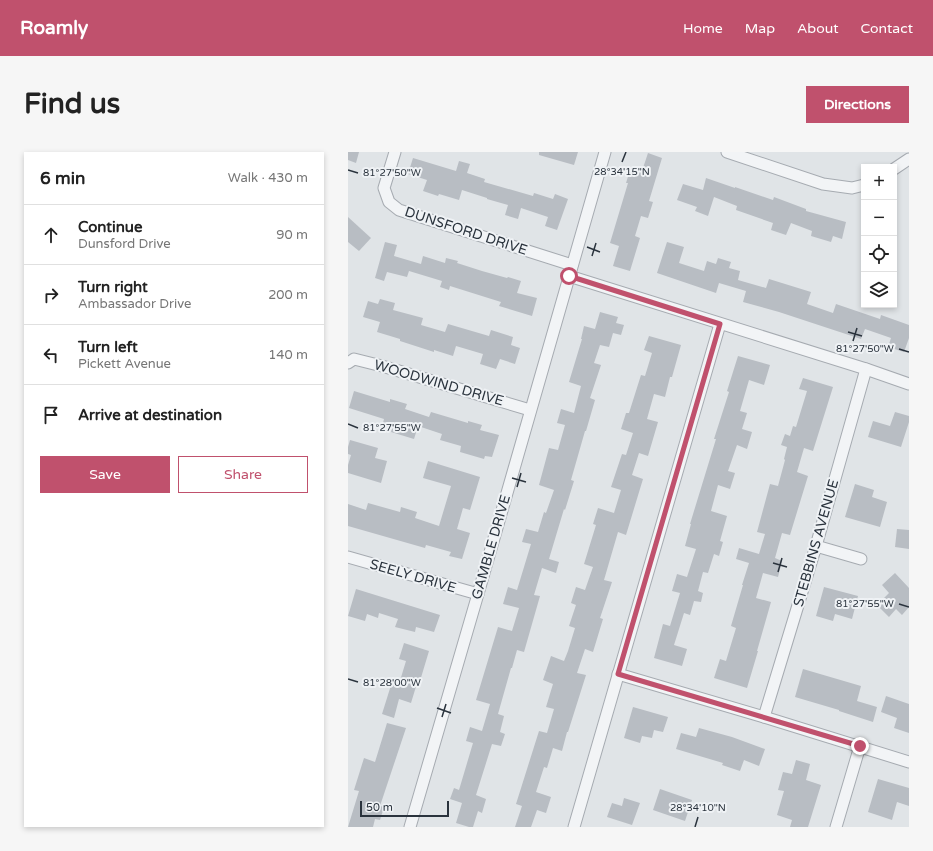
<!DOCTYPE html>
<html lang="en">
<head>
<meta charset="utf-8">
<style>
  body { margin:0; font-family:"Varela Round",sans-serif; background:#f6f6f6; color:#222 }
  .controls { position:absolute; right:12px; top:12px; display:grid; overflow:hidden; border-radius:0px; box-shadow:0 2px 6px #0003 }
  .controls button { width:36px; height:36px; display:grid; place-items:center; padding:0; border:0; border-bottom:1px solid #e0e0e0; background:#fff; color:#222; font:20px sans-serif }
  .scale { position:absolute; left:12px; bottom:10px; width:89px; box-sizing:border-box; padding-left:4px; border:2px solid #2a333d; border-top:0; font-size:11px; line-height:14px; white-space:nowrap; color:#2a333d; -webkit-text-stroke:3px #eff2f5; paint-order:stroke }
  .stop { position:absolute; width:12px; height:12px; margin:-9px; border:3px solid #c0516d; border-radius:50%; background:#fff }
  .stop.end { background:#c0516d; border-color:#fff; box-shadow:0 1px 4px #0008 }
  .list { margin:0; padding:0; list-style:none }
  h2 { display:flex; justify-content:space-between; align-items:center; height:52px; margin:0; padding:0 16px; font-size:17px }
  h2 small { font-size:13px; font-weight:400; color:#767676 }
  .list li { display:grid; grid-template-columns:26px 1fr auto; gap:12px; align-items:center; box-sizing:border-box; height:60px; padding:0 16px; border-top:1px solid #e0e0e0 }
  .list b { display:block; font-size:15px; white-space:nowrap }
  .list p { margin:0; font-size:13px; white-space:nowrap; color:#767676 }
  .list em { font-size:13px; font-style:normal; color:#767676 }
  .actions { display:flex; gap:8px; padding:12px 16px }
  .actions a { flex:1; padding:9px 0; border:1px solid #c0516d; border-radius:0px; text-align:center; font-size:14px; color:#c0516d }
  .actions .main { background:#c0516d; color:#fff }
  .icon { flex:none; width:22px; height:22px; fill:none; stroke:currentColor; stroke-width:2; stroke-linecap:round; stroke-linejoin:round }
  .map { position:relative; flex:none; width:561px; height:675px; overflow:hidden; border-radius:0px }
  header { display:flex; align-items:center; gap:24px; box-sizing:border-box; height:56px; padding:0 20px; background:#c0516d; color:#fff }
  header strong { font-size:19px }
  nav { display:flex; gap:22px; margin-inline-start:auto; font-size:14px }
  .intro { display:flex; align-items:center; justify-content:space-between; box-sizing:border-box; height:96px; padding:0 24px }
  h1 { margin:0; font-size:28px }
  .button { padding:10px 18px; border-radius:0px; background:#c0516d; color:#fff; font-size:14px; font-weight:700 }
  main { display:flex; gap:24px; padding:0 24px }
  aside { flex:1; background:#fff; border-radius:0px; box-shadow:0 2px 6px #0003 }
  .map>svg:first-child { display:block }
  .building { fill:#b8bdc3 }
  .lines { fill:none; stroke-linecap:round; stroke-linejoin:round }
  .minor-casing { stroke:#a6abb1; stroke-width:13 }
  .minor { stroke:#f2f4f6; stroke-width:11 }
  .route { stroke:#c0516d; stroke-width:5 }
  .ticks { fill:none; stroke:#2a333d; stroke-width:1.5 }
  .labels { text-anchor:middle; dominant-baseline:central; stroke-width:4; stroke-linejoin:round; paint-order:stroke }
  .street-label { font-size:14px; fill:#2a333d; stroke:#eff2f5 }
  .ticks-label { font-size:10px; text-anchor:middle; fill:#2a333d; stroke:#eff2f5; stroke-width:4; stroke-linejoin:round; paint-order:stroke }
</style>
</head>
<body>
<header>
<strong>Roamly</strong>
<nav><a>Home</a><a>Map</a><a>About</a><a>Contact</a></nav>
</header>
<div class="intro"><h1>Find us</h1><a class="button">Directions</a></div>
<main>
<aside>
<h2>6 min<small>Walk · 430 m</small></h2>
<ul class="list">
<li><svg class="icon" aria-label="ahead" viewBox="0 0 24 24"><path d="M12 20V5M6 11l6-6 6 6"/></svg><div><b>Continue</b><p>Dunsford Drive</p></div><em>90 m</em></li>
<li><svg class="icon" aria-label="right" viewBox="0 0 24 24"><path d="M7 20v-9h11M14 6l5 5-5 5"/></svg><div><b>Turn right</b><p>Ambassador Drive</p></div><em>200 m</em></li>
<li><svg class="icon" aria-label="left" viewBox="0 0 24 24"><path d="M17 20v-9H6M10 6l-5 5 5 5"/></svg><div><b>Turn left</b><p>Pickett Avenue</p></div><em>140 m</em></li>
<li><svg class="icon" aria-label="arrive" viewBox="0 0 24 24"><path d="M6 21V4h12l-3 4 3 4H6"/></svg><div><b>Arrive at destination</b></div></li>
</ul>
<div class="actions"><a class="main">Save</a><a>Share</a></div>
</aside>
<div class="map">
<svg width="561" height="675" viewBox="0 0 561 675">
  <rect width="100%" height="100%" fill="#e0e4e7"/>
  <!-- building -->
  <g class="building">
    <path d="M 0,0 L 11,0 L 8,11 L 0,8 Z"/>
    <path d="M 191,0 L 230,0 L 226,13 L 191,3 Z"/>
    <path d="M 300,1 L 314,6 L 301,49 L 305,50 L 300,66 L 293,64 L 287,84 L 292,86 L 282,119 L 265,114 L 271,94 L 262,91 L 280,31 L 278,31 L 283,15 L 294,19 Z"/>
    <path d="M 65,6 L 108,19 L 111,9 L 122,12 L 119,21 L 137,27 L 136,30 L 185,44 L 186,41 L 205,47 L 207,42 L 220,47 L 209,78 L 197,74 L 200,65 L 173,56 L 170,67 L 157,63 L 160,53 L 139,47 L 139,46 L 114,38 L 111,48 L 91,42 L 90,44 L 75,39 L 79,28 L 60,22 Z"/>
    <path d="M 358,26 L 387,36 L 387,35 L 425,48 L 426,45 L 458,57 L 458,59 L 498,70 L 494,87 L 485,84 L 483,90 L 463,84 L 464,79 L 443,71 L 438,83 L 423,78 L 425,71 L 388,58 L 389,54 L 366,45 L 360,64 L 347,59 L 349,55 L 329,48 L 335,32 L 355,38 Z"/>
    <path d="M 0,65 L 23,86 L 11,99 L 0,90 Z"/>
    <path d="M 37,90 L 49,93 L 46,104 L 73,112 L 75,104 L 97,111 L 98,106 L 110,109 L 109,111 L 134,119 L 159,126 L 160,125 L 173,129 L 169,141 L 189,146 L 184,164 L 151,154 L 153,150 L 102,134 L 101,138 L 92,135 L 94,129 L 61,119 L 59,125 L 39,120 L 36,129 L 27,126 Z"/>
    <path d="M 319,90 L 336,95 L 331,111 L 356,119 L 359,109 L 368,112 L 370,106 L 383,110 L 381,116 L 392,119 L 390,128 L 418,136 L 421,127 L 463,140 L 459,152 L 485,161 L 488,152 L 532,167 L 533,163 L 561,173 L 561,186 L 556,200 L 540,195 L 543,186 L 517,177 L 513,187 L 431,160 L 395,150 L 398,139 L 371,131 L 368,141 L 309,121 Z"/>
    <path d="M 32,147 L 47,151 L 45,158 L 75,166 L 73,173 L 97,180 L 100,172 L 141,184 L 143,178 L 165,185 L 163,193 L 172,196 L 167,212 L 152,207 L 148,217 L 132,212 L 135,202 L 108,194 L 105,204 L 86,198 L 86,200 L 52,189 L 52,187 L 29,180 L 32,170 L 15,165 L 20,149 L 30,152 Z"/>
    <path d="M 252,160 L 270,165 L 268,171 L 276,173 L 273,183 L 265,181 L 261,195 L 252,193 L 246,211 L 253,213 L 242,246 L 247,248 L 238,279 L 237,279 L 223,328 L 226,329 L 217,358 L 216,357 L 201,407 L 211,410 L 208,421 L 194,416 L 186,443 L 192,444 L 176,500 L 169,498 L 164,516 L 163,516 L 150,562 L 156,564 L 152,580 L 157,582 L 153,594 L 144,592 L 128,643 L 138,647 L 134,661 L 130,659 L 125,675 L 121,675 L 108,671 L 114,651 L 102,647 L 106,636 L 111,638 L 125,591 L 118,589 L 122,575 L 134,579 L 142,552 L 128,548 L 150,475 L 164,479 L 171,456 L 155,452 L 160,435 L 169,438 L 183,392 L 174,390 L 178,377 L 190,380 L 196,360 L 198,361 L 206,338 L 191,333 L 201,296 L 210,298 L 217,273 L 209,271 L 213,257 L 226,261 L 233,234 L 221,230 L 234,187 L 233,187 L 236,174 L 247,177 Z"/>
    <path d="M 301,184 L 333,193 L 324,225 L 322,225 L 317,245 L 306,242 L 299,267 L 310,270 L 300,304 L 291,301 L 284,323 L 295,327 L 278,383 L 270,380 L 256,428 L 264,430 L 252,466 L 255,467 L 245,500 L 237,497 L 229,521 L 238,523 L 220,580 L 219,580 L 214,599 L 205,596 L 199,616 L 196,615 L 188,640 L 203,645 L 198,661 L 189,658 L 183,675 L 167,675 L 174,654 L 168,652 L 191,579 L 199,581 L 206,557 L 198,555 L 205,532 L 195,528 L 203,504 L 216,509 L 220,499 L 227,476 L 221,474 L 228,453 L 223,451 L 228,435 L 237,438 L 245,415 L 236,412 L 248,373 L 245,372 L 250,356 L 266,361 L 273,338 L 263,335 L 274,302 L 278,303 L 285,281 L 273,277 L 278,261 L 281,261 L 293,223 L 297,224 L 304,201 L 296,198 Z"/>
    <path d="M 390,204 L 422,213 L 416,233 L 401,228 L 392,259 L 399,261 L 394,277 L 404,280 L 399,297 L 389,293 L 380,319 L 387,321 L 382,337 L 370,333 L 363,359 L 379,364 L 372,389 L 375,390 L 371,404 L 366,402 L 360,421 L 355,420 L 350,439 L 355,441 L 353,450 L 346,449 L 342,463 L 336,461 L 326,493 L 339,497 L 334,514 L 306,506 L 315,472 L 322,474 L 332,441 L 324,439 L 329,422 L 339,425 L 348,397 L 337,394 L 343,372 L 342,372 L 368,287 L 366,287 L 381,240 L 379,239 Z"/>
    <path d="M 455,226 L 485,235 L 465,299 L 456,296 L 449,320 L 460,324 L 442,383 L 434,381 L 427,406 L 434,409 L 430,425 L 415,421 L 408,446 L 423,450 L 409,499 L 410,499 L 399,536 L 366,526 L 372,507 L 378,509 L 388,476 L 383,474 L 395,433 L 394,433 L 401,411 L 388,407 L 391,396 L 411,402 L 417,382 L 409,380 L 422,332 L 430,334 L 437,308 L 436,307 L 439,295 L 433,293 L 437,282 L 442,284 L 445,274 L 448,275 L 459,239 L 451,237 Z"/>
    <path d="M 6,239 L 42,250 L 42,247 L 59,252 L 57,257 L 81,265 L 83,260 L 120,271 L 120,269 L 134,273 L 132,278 L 151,283 L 144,305 L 137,304 L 136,307 L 112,300 L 113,294 L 92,288 L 94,282 L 70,274 L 66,287 L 43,280 L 45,274 L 35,271 L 36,267 L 1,256 Z"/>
    <path d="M 547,260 L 561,264 L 561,270 L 553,295 L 520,285 L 525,269 L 542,274 Z"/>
    <path d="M 2,288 L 30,296 L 27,306 L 39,309 L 33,331 L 0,321 L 0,313 L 3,303 L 0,302 L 0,295 Z"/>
    <path d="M 80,309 L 132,325 L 122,358 L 115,356 L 109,377 L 122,381 L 114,407 L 101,404 L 103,400 L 78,393 L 77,396 L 0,374 L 0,352 L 18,358 L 20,351 L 52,360 L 53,355 L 69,360 L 67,366 L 91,374 L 103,334 L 75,326 Z"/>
    <path d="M 507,332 L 526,338 L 524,345 L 539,350 L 532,375 L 497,365 Z"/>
    <path d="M 549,377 L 561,378 L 561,397 L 547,395 Z"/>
    <path d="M 547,421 L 561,436 L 561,455 L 554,463 L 548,457 L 541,465 L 529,453 L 541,441 L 534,433 Z"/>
    <path d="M 476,435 L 510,444 L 504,467 L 487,462 L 485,469 L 468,464 Z"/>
    <path d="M 8,437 L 92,463 L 86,480 L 68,475 L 67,480 L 47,475 L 50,467 L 31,461 L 30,466 L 19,462 L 17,469 L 0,464 Z"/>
    <path d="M 56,491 L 81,499 L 72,529 L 70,528 L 63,551 L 51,547 L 46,566 L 34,562 L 44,530 L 51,532 L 58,509 L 51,507 Z"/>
    <path d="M 455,517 L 513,534 L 509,549 L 529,555 L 525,570 L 491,559 L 491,558 L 447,545 Z"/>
    <path d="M 538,544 L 561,552 L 561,581 L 546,576 L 549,566 L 533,560 Z"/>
    <path d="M 285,555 L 320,565 L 315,580 L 306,578 L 304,586 L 294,584 L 292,591 L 276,586 Z"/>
    <path d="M 39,571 L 58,576 L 32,654 L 36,655 L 32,668 L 27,667 L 25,675 L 0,675 L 11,639 L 6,638 L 16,606 L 27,610 Z"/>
    <path d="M 351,576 L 384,585 L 417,597 L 411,614 L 396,608 L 392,619 L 374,613 L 375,611 L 328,597 L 333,581 L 348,585 Z"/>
    <path d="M 448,608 L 462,612 L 458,628 L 473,633 L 460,675 L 442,675 L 444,668 L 429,663 L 436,639 L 430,638 L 435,620 L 444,622 Z"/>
    <path d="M 530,627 L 561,636 L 561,654 L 549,650 L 544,668 L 520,660 Z"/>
    <path d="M 312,637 L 344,648 L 337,669 L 305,658 Z"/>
    <path d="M 276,646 L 292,651 L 284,673 L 259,665 L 264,651 L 274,654 Z"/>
  </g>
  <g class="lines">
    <!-- minor casing -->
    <g class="minor-casing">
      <g id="minor">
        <path d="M 47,0 L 36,36 L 41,50 L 51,58 L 224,113"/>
        <path d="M 379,0 L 475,32 L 504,36 L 516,33"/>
        <path d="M 546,17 L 561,7"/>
        <path d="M 221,124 L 518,217 L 561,232"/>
        <path d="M 0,211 L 6,207 L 34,214 L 182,258"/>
        <path d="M 468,394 L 513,407"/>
        <path d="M 0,405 L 130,442"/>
        <path d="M 270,522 L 416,565 L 561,610"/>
        <path d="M 416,565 L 468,394 L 518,217"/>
        <path d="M 62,675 L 130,442 L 257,0"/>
        <path d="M 226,675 L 372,172"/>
        <path d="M 488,675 L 512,594"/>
      </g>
    </g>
    <!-- minor -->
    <use href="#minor" class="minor"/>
  </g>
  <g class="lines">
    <!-- route -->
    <path class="route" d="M 221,124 L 372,172 L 270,522 L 512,594"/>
  </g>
  <!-- ticks -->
  <path class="ticks" d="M 274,10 L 278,0M 0,18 L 10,21M 239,95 L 252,100M 244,104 L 248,91M 500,180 L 514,184M 505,189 L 509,176M 551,197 L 561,200M 0,272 L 10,276M 164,326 L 178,330M 169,335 L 173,321M 425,411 L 439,415M 430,420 L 434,406M 551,452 L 561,455M 0,527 L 10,530M 89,556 L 103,561M 94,565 L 98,552M 347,675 L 350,665"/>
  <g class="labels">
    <!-- street labels -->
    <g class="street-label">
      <text transform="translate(118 79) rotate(18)">DUNSFORD DRIVE</text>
      <text transform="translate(91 231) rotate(16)">WOODWIND DRIVE</text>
      <text transform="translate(468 391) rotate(-74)">STEBBINS AVENUE</text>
      <text transform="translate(143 395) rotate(-74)">GAMBLE DRIVE</text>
      <text transform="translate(65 424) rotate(16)">SEELY DRIVE</text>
    </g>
  </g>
  <g class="ticks-label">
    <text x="274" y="23">28°34'15"N</text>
    <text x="44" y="24">81°27'50"W</text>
    <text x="517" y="200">81°27'50"W</text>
    <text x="44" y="279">81°27'55"W</text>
    <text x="517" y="455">81°27'55"W</text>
    <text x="44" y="534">81°28'00"W</text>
    <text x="350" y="659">28°34'10"N</text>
  </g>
</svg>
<div class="controls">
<button>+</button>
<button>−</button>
<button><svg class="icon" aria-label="locate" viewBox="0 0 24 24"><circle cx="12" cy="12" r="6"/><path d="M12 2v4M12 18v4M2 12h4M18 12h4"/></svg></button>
<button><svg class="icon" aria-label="layers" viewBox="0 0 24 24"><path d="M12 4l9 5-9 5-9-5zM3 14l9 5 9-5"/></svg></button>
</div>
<div class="scale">50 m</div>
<div class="stop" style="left:221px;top:124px"></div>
<div class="stop end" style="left:512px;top:594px"></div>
</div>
</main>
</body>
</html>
